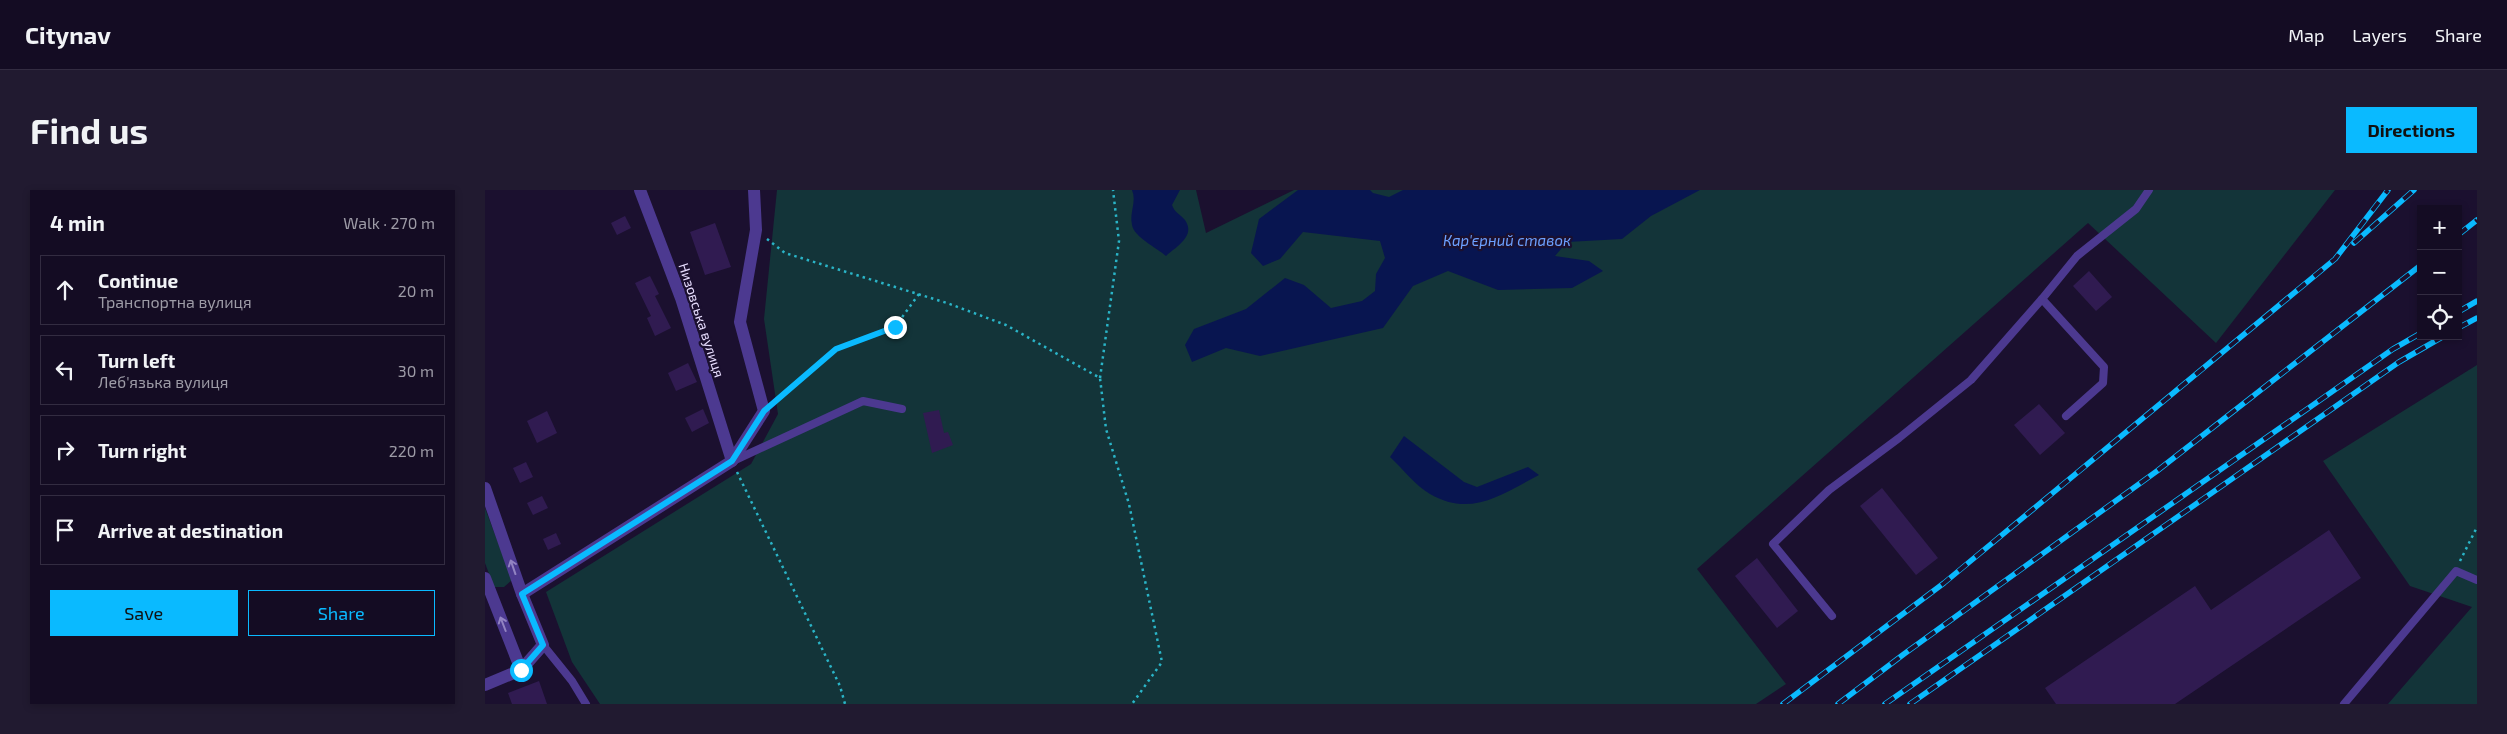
<!DOCTYPE html>
<html lang="en">
<head>
<meta charset="utf-8">
<style>
  body { margin:0; font-family:"Exo 2",sans-serif; background:#211a30; color:#f1f3f6 }
  .controls { position:absolute; right:15px; top:15px; display:grid; overflow:hidden; border-radius:0px; box-shadow:0 2px 8px #0003 }
  .controls button { width:45px; height:45px; display:grid; place-items:center; padding:0; border:0; border-bottom:1px solid #332c41; background:#140c23; color:#f1f3f6; font:25px sans-serif }
  .stop { position:absolute; width:15px; height:15px; margin:-11px; border:4px solid #0abaff; border-radius:50%; background:#fff }
  .stop.end { background:#0abaff; border-color:#fff; box-shadow:0 1px 5px #0008 }
  .list { margin:0; padding:0; list-style:none }
  h2 { display:flex; justify-content:space-between; align-items:center; height:65px; margin:0; padding:0 20px; font-size:21px }
  h2 small { font-size:16px; font-weight:400; color:#9d9ba6 }
  .list li { display:grid; grid-template-columns:32px 1fr auto; gap:15px; align-items:center; box-sizing:border-box; height:70px; margin:0 10px 10px; padding:0 10px; border:1px solid #332c41; border-radius:0px }
  .list b { display:block; font-size:19px; white-space:nowrap }
  .list p { margin:0; font-size:16px; white-space:nowrap; color:#9d9ba6 }
  .list em { font-size:16px; font-style:normal; color:#9d9ba6 }
  .actions { display:flex; gap:10px; padding:15px 20px }
  .actions a { flex:1; padding:11px 0; border:1px solid #0abaff; border-radius:0px; text-align:center; font-size:18px; color:#0abaff }
  .actions .main { background:#0abaff; color:#111 }
  .icon { flex:none; width:28px; height:28px; fill:none; stroke:currentColor; stroke-width:2; stroke-linecap:round; stroke-linejoin:round }
  .map { position:relative; flex:none; width:1992px; height:514px; overflow:hidden; border-radius:0px }
  header { display:flex; align-items:center; gap:30px; box-sizing:border-box; height:70px; padding:0 25px; background:#140c23; border-bottom:1px solid #332c41 }
  header strong { font-size:24px }
  nav { display:flex; gap:28px; margin-inline-start:auto; font-size:18px }
  .intro { display:flex; align-items:center; justify-content:space-between; box-sizing:border-box; height:120px; padding:0 30px }
  h1 { margin:0; font-size:35px }
  .button { padding:12px 22px; border-radius:0px; background:#0abaff; color:#111; font-size:18px; font-weight:700 }
  main { display:flex; gap:30px; padding:0 30px }
  aside { flex:1; background:#140c23; border-radius:0px; box-shadow:0 2px 8px #0003 }
  .map>svg:first-child { display:block }
  .green { fill:#133439 }
  .water { fill:#081550 }
  .building { fill:#301b51 }
  .lines { fill:none; stroke-linecap:round; stroke-linejoin:round }
  .path { stroke:#2ab4c7; stroke-width:2.5; stroke-dasharray:2.5 4; stroke-linecap:butt }
  .service { stroke:#4c3990; stroke-width:8 }
  .minor { stroke:#4c3990; stroke-width:12 }
  .rail-casing { stroke:#0abaff; stroke-width:5.5 }
  .rail { stroke:#1b102f; stroke-width:4; stroke-dasharray:11; stroke-linecap:butt }
  .oneway { stroke:#9283c2 }
  .route { stroke:#0abaff; stroke-width:6 }
  .labels { text-anchor:middle; dominant-baseline:central; stroke-width:4.5; stroke-linejoin:round; paint-order:stroke }
  .street-label { font-size:14px; fill:#e8deff; stroke:#1b102f }
  .water-label { font-size:15px; font-style:italic; fill:#6ca0ff; stroke:#1b102f }
</style>
</head>
<body>
<header>
<strong>Citynav</strong>
<nav><a>Map</a><a>Layers</a><a>Share</a></nav>
</header>
<div class="intro"><h1>Find us</h1><a class="button">Directions</a></div>
<main>
<aside>
<h2>4 min<small>Walk · 270 m</small></h2>
<ul class="list">
<li><svg class="icon" aria-label="ahead" viewBox="0 0 24 24"><path d="M12 20V5M6 11l6-6 6 6"/></svg><div><b>Continue</b><p>Транспортна вулиця</p></div><em>20 m</em></li>
<li><svg class="icon" aria-label="left" viewBox="0 0 24 24"><path d="M17 20v-9H6M10 6l-5 5 5 5"/></svg><div><b>Turn left</b><p>Леб'язька вулиця</p></div><em>30 m</em></li>
<li><svg class="icon" aria-label="right" viewBox="0 0 24 24"><path d="M7 20v-9h11M14 6l5 5-5 5"/></svg><div><b>Turn right</b></div><em>220 m</em></li>
<li><svg class="icon" aria-label="arrive" viewBox="0 0 24 24"><path d="M6 21V4h12l-3 4 3 4H6"/></svg><div><b>Arrive at destination</b></div></li>
</ul>
<div class="actions"><a class="main">Save</a><a>Share</a></div>
</aside>
<div class="map">
<svg width="1992" height="514" viewBox="0 0 1992 514">
  <rect width="100%" height="100%" fill="#1b102f"/>
  <!-- green -->
  <g class="green">
    <path d="M 292,0 L 711,0 L 721,43 L 809,0 L 1850,0 L 1731,153 L 1603,33 L 1212,379 L 1301,494 L 1271,514 L 115,514 L 87,472 L 61,402 L 266,274 L 293,224 L 279,129 Z"/>
    <path d="M 1992,175 L 1992,514 L 1903,514 L 1987,417 L 1925,396 L 1838,271 Z"/>
    <path d="M 0,318 L 27,390 L 19,397 L 9,397 L 0,373 Z"/>
  </g>
  <!-- water -->
  <g class="water">
    <path d="M 647,0 L 695,0 L 687,15 C 690,23 695,24 700,30 C 711,46 692,56 681,66 C 672,58 649,47 647,35 C 644,22 652,12 647,0 Z"/>
    <path d="M 813,0 L 885,0 L 888,3 L 904,7 L 918,0 L 1215,0 L 1166,26 L 1137,49 L 1082,52 L 1070,66 L 1104,71 L 1118,81 L 1087,98 L 1013,100 L 963,81 L 928,96 L 898,138 L 775,166 L 741,158 L 707,172 L 700,155 L 709,139 L 761,119 L 800,88 L 819,95 L 846,118 L 877,111 L 890,101 L 891,84 L 900,68 L 895,51 L 818,42 L 795,69 L 778,76 L 766,63 L 774,29 Z"/>
    <path d="M 919,246 L 979,292 L 992,297 L 1043,277 L 1054,285 C 1017,304 986,328 945,304 C 931,296 917,278 905,267 Z"/>
  </g>
  <!-- building -->
  <g class="building">
    <path d="M 140,26 L 146,38 L 132,45 L 126,33 Z"/>
    <path d="M 230,33 L 246,77 L 220,85 L 205,42 Z"/>
    <path d="M 1604,81 L 1627,107 L 1611,121 L 1588,96 Z"/>
    <path d="M 165,86 L 174,104 L 170,106 L 186,138 L 170,146 L 162,128 L 166,126 L 150,93 Z"/>
    <path d="M 203,173 L 212,192 L 191,201 L 183,183 Z"/>
    <path d="M 1554,214 L 1580,243 L 1555,265 L 1529,235 Z"/>
    <path d="M 218,219 L 224,233 L 207,242 L 200,228 Z"/>
    <path d="M 454,220 L 459,243 L 463,242 L 468,255 L 447,263 L 438,223 Z"/>
    <path d="M 62,221 L 72,243 L 52,253 L 42,231 Z"/>
    <path d="M 41,272 L 48,287 L 35,293 L 28,278 Z"/>
    <path d="M 1397,298 L 1453,368 L 1431,385 L 1375,316 Z"/>
    <path d="M 57,306 L 63,318 L 48,325 L 42,313 Z"/>
    <path d="M 1844,340 L 1876,388 L 1690,514 L 1571,514 L 1560,498 L 1710,396 L 1726,420 Z"/>
    <path d="M 71,343 L 76,354 L 63,360 L 58,349 Z"/>
    <path d="M 1272,368 L 1313,421 L 1292,438 L 1250,386 Z"/>
    <path d="M 54,491 L 62,514 L 27,514 L 23,503 Z"/>
  </g>
  <g class="lines">
    <!-- path -->
    <g class="path">
      <path d="M 282,49 L 300,63 L 462,113 L 521,135 L 615,188 L 621,239 L 644,314 L 677,472 L 647,514"/>
      <path d="M 615,188 L 634,51 L 628,0"/>
      <path d="M 290,212 L 351,159 L 410,137 L 434,104"/>
      <path d="M 252,282 L 355,496 L 360,514"/>
      <path d="M 1975,371 L 1992,337"/>
    </g>
    <!-- service -->
    <g class="service">
      <path d="M 1581,226 L 1618,193 L 1619,177 L 1557,109 L 1592,66 L 1651,19 L 1664,0"/>
      <path d="M 248,271 L 378,211 L 417,219"/>
      <path d="M 1347,426 L 1288,354 L 1344,300 L 1414,248 L 1486,190 L 1557,109"/>
      <path d="M 58,455 L 87,491 L 101,514"/>
      <path d="M 1859,514 L 1971,381 L 1992,390"/>
    </g>
    <!-- minor -->
    <g class="minor">
      <path d="M 155,0 L 196,108 L 247,271"/>
      <path d="M 0,298 L 37,404 L 58,455 L 36,480 L 0,495"/>
      <path d="M 0,388 L 36,480"/>
      <path d="M 37,404 L 247,271 L 279,221 L 255,132 L 271,40 L 269,0"/>
    </g>
    <!-- rail casing -->
    <g class="rail-casing">
      <g id="rail">
        <path d="M 1973,45 L 1992,30"/>
        <path d="M 1869,53 L 1929,0"/>
        <path d="M 1973,122 L 1992,111"/>
        <path d="M 1973,138 L 1992,128"/>
        <path d="M 1298,514 L 1459,393 L 1850,69 L 1903,0"/>
        <path d="M 1353,514 L 1419,464 L 1672,281 L 1936,75"/>
        <path d="M 1400,514 L 1908,159 L 1936,143"/>
        <path d="M 1425,514 L 1914,172 L 1959,146"/>
      </g>
    </g>
    <!-- rail -->
    <use href="#rail" class="rail"/>
  </g>
  <!-- one-way arrows -->
  <defs><path id="oneway-shaft" d="M-6 0H5M1.5-3L5.5 0L1.5 3" fill="none" stroke-width="1.6" stroke-linecap="round" stroke-linejoin="round" transform="scale(1.25)"/></defs>
  <g class="oneway">
    <use href="#oneway-shaft" transform="translate(28 377) rotate(-109)"/>
    <use href="#oneway-shaft" transform="translate(18 434) rotate(-111)"/>
  </g>
  <g class="lines">
    <!-- route -->
    <path class="route" d="M 36,480 L 58,455 L 37,404 L 247,271 L 279,221 L 351,159 L 410,137"/>
  </g>
  <g class="labels">
    <!-- street labels -->
    <g class="street-label">
      <text transform="translate(217 130) rotate(72)">Низовська вулиця</text>
    </g>
    <!-- water labels -->
    <g class="water-label">
      <text x="1022" y="50">Кар'єрний ставок</text>
    </g>
  </g>
</svg>
<div class="controls">
<button>+</button>
<button>−</button>
<button><svg class="icon" aria-label="locate" viewBox="0 0 24 24"><circle cx="12" cy="12" r="6"/><path d="M12 2v4M12 18v4M2 12h4M18 12h4"/></svg></button>
</div>
<div class="stop" style="left:36px;top:480px"></div>
<div class="stop end" style="left:410px;top:137px"></div>
</div>
</main>
</body>
</html>
